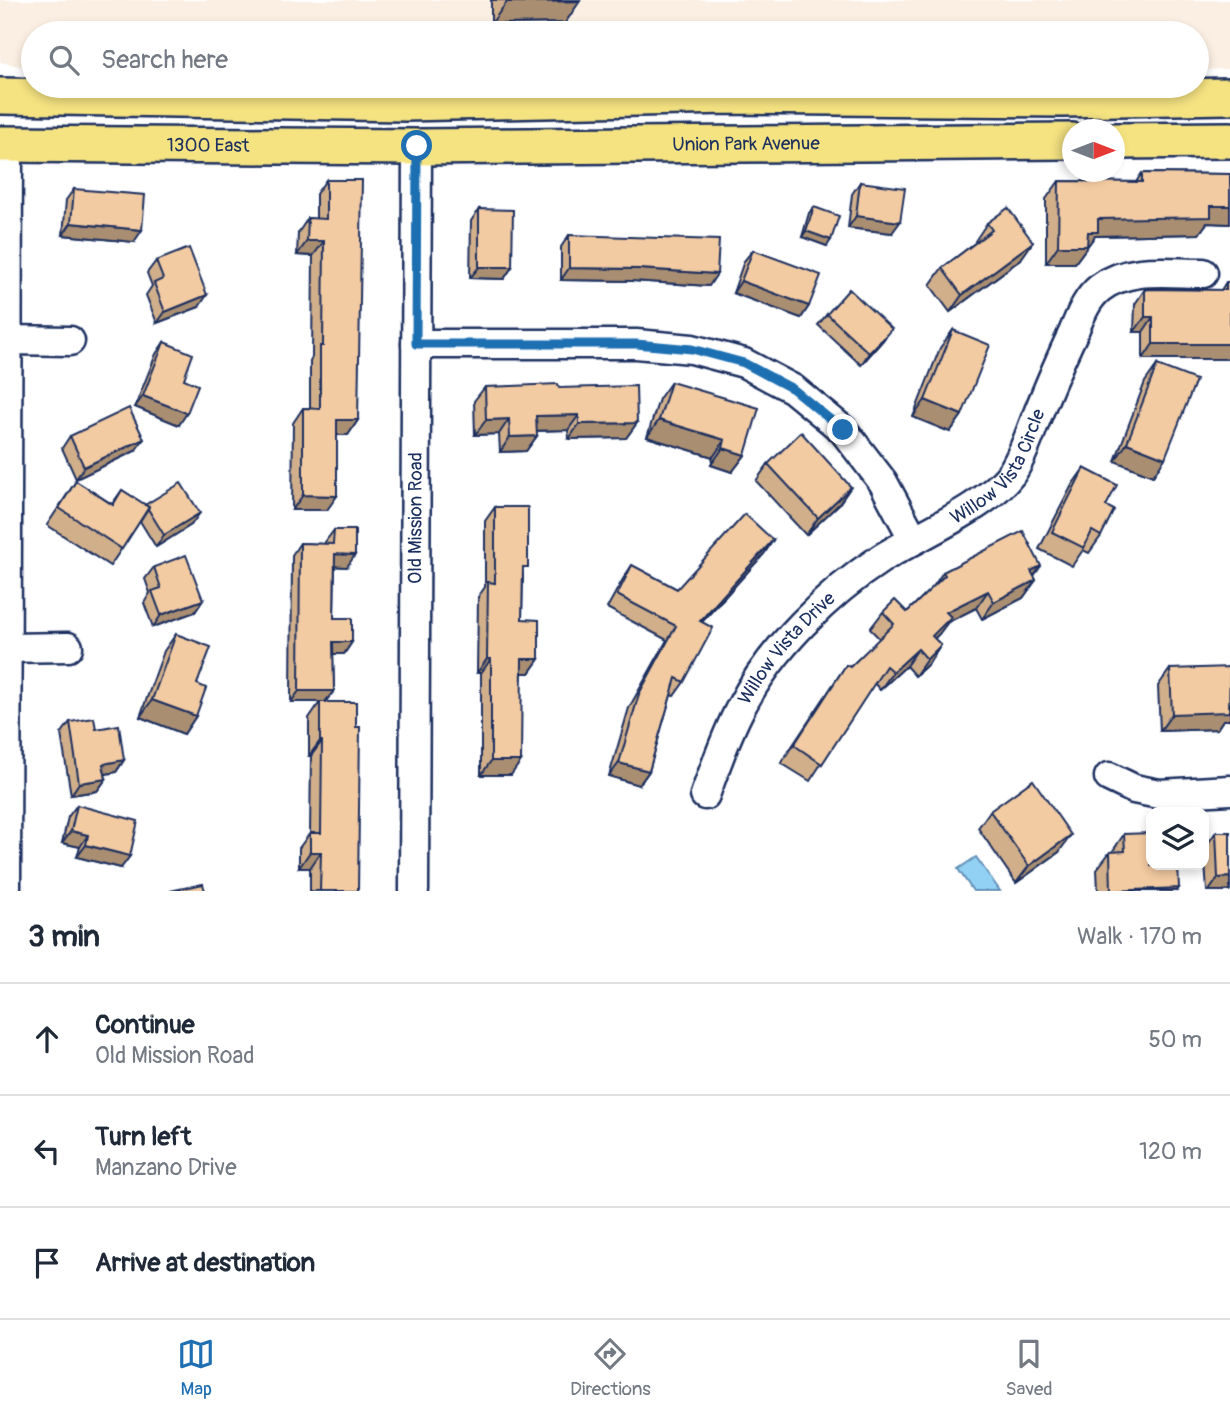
<!DOCTYPE html>
<html lang="en">
<head>
<meta charset="utf-8">
<style>
  body { margin:0; font-family:Pangolin,sans-serif; background:#f2f2f3; color:#1f2937 }
  .controls { position:absolute; right:21px; bottom:21px; display:grid; overflow:hidden; border-radius:14px; box-shadow:0 4px 10px #0003 }
  .controls button { width:63px; height:63px; display:grid; place-items:center; padding:0; border:0; border-bottom:2px solid #e0e1e3; background:#fff; color:#1f2937; font:35px sans-serif }
  .compass { position:absolute; left:1062px; top:119px; width:63px; height:63px; border-radius:50%; background:#fff; box-shadow:0 4px 10px #0003; rotate:90deg }
  .stop { position:absolute; width:21px; height:21px; margin:-16px; border:5px solid #1f6fb2; border-radius:50%; background:#fff }
  .stop.end { background:#1f6fb2; border-color:#fff; box-shadow:0 2px 7px #0008 }
  .list { margin:0; padding:0; list-style:none }
  h2 { display:flex; justify-content:space-between; align-items:center; height:91px; margin:0; padding:0 28px; font-size:30px }
  h2 small { font-size:23px; font-weight:400; color:#747a83 }
  .list li { display:grid; grid-template-columns:46px 1fr auto; gap:21px; align-items:center; box-sizing:border-box; height:112px; padding:0 28px; border-top:2px solid #e0e1e3 }
  .list b { display:block; font-size:26px; white-space:nowrap }
  .list p { margin:0; font-size:23px; white-space:nowrap; color:#747a83 }
  .list em { font-size:23px; font-style:normal; color:#747a83 }
  .icon { flex:none; width:38px; height:38px; fill:none; stroke:currentColor; stroke-width:2; stroke-linecap:round; stroke-linejoin:round }
  .map { position:relative; flex:none; width:1230px; height:891px; overflow:hidden }
  .search { position:absolute; background:#fff; box-shadow:0 4px 10px #0003; left:21px; right:21px; top:21px; height:77px; display:flex; align-items:center; gap:18px; box-sizing:border-box; padding:0 24px; border-radius:38px; color:#747a83; font-size:26px }
  .sheet { height:427px; background:#fff }
  nav { display:flex; justify-content:space-around; align-items:center; box-sizing:border-box; height:98px; border-top:2px solid #e0e1e3; background:#fff; font-size:19px; color:#747a83 }
  nav a { display:grid; justify-items:center; gap:4px }
  nav .on { color:#1f6fb2 }
  .map>svg:first-child { display:block }
  .built { fill:#fbefe3 }
  .water { fill:#92d1f3; stroke:#6290b7; stroke-width:2 }
  .lines { fill:none; stroke-linecap:round; stroke-linejoin:round }
  .minor-casing { stroke:#1b2f5e; stroke-width:33 }
  .major-casing { stroke:#1b2f5e; stroke-width:40 }
  .minor { stroke:#fff; stroke-width:28 }
  .major { stroke:#f5e382; stroke-width:35 }
  .wall { fill:#d1af8b; stroke:#1b2f5e; stroke-width:2 }
  .shaded-wall { fill:#aa8e71; stroke:#1b2f5e; stroke-width:2 }
  .building { fill:#f3cba2; stroke:#1b2f5e; stroke-width:2 }
  .route { stroke:#1f6fb2; stroke-width:9 }
  .labels { text-anchor:middle; dominant-baseline:central; stroke-width:6; stroke-linejoin:round; paint-order:stroke }
  .street-label { font-size:19px; fill:#1b2f5e; stroke:#fff }
</style>
</head>
<body>
<div class="map">
<svg width="1230" height="891" viewBox="0 0 1230 891">
  <rect width="100%" height="100%" fill="#fff"/>
  <filter id="ink" filterUnits="userSpaceOnUse"><feTurbulence type="fractalNoise" baseFrequency=".0143" numOctaves="2"/><feDisplacementMap in="SourceGraphic" scale="14" xChannelSelector="R" yChannelSelector="G"/><feConvolveMatrix kernelMatrix="1 2 1 2 8 2 1 2 1" color-interpolation-filters="sRGB"/></filter>
  <g filter="url(#ink)">
    <!-- built -->
    <path class="built" d="M 0,0 L 1230,0 L 1230,69 L 1197,70 L 1197,33 L 33,33 L 33,69 L 0,62 Z"/>
    <!-- water -->
    <path class="water" d="M 976,857 L 1000,891 L 973,891 L 958,869 Z"/>
    <g class="lines">
      <!-- minor casing -->
      <g class="minor-casing">
        <g id="minor">
          <path d="M 7,340 L 70,341"/>
          <path d="M 416,344 L 636,344 L 692,349 L 744,363 L 793,389 L 843,430 L 883,482 L 914,540"/>
          <path d="M 6,648 L 68,647"/>
          <path d="M 1109,777 L 1134,789 L 1159,794 L 1230,790"/>
          <path id="s1" d="M 705,795 C 716,765 726,735 741,707 C 771,649 828,593 882,558 C 919,535 985,508 1011,474 C 1022,458 1028,439 1035,421 C 1047,391 1059,362 1073,333 C 1080,317 1086,299 1100,288 C 1129,266 1168,273 1203,273"/>
          <path d="M 6,891 L 8,144"/>
          <path id="s2" d="M 414,891 L 417,147"/>
        </g>
      </g>
      <!-- major casing -->
      <g class="major-casing">
        <g id="major">
          <path d="M 0,96 L 405,103 L 730,96 L 1062,99 L 1230,96"/>
          <path d="M 1114,141 L 1230,140"/>
          <path id="s3" d="M 0,144 L 417,147 L 1072,141"/>
        </g>
      </g>
      <!-- minor -->
      <use href="#minor" class="minor"/>
      <!-- major -->
      <use href="#major" class="major"/>
    </g>
    <!-- wall -->
    <g class="wall">
      <path d="M 491,0 L 580,0 L 565,23 L 491,24 Z"/>
      <path d="M 1142,173 L 1230,174 L 1230,224 L 1207,223 L 1199,234 L 1095,236 L 1075,263 L 1046,263 L 1046,199 L 1059,181 L 1136,182 Z"/>
      <path d="M 326,180 L 358,420 L 348,435 L 337,435 L 327,510 L 292,510 L 293,423 L 303,408 L 310,408 L 310,361 L 312,357 L 313,256 L 297,255 L 298,233 L 308,218 L 316,219 L 316,194 Z"/>
      <path d="M 860,182 L 892,233 L 848,228 L 852,194 Z"/>
      <path d="M 74,189 L 134,242 L 63,235 L 66,200 Z"/>
      <path d="M 814,207 L 827,246 L 802,237 L 809,213 Z"/>
      <path d="M 479,209 L 512,267 L 504,279 L 470,278 L 471,221 Z"/>
      <path d="M 987,223 L 1021,259 L 950,312 L 930,285 L 942,268 L 976,242 L 975,241 Z"/>
      <path d="M 569,235 L 709,286 L 632,281 L 561,280 L 561,247 Z"/>
      <path d="M 753,250 L 809,306 L 801,318 L 733,293 L 744,261 Z"/>
      <path d="M 156,261 L 199,307 L 157,323 L 146,295 L 152,286 L 147,273 Z"/>
      <path d="M 1226,282 L 1230,282 L 1230,359 L 1143,359 L 1143,332 L 1134,332 L 1135,304 L 1145,289 L 1221,290 Z"/>
      <path d="M 827,314 L 883,340 L 861,365 L 818,325 Z"/>
      <path d="M 953,330 L 962,415 L 950,432 L 913,417 L 940,348 Z"/>
      <path d="M 164,342 L 179,425 L 135,407 L 156,354 Z"/>
      <path d="M 1157,365 L 1165,458 L 1153,476 L 1115,461 L 1145,382 Z"/>
      <path d="M 671,382 L 745,455 L 732,472 L 711,465 L 713,457 L 647,437 L 659,399 Z"/>
      <path d="M 485,387 L 559,388 L 637,423 L 626,438 L 569,439 L 568,430 L 536,431 L 537,436 L 526,451 L 500,452 L 499,434 L 475,435 L 474,401 Z"/>
      <path d="M 70,436 L 135,451 L 76,479 L 62,448 Z"/>
      <path d="M 768,464 L 839,504 L 806,535 L 756,481 Z"/>
      <path d="M 1084,468 L 1106,506 L 1101,536 L 1089,553 L 1083,550 L 1072,566 L 1039,549 L 1072,485 Z"/>
      <path d="M 76,481 L 112,504 L 122,490 L 145,505 L 191,525 L 156,547 L 140,521 L 110,566 L 47,525 Z"/>
      <path d="M 495,507 L 523,574 L 522,619 L 539,659 L 529,673 L 522,673 L 511,775 L 481,775 L 481,673 L 477,673 L 478,597 L 485,587 L 485,521 Z"/>
      <path d="M 334,530 L 347,567 L 335,566 L 334,618 L 352,642 L 344,654 L 333,654 L 334,691 L 325,702 L 358,891 L 310,891 L 310,868 L 299,868 L 299,848 L 310,833 L 311,756 L 309,756 L 309,718 L 320,702 L 291,702 L 292,555 L 300,543 L 325,544 L 325,542 Z"/>
      <path d="M 773,540 L 764,554 L 702,622 L 684,682 L 674,696 L 671,695 L 649,771 L 639,785 L 609,776 L 629,708 L 667,640 L 607,608 L 623,579 L 632,565 L 677,589 Z"/>
      <path d="M 154,567 L 203,600 L 195,612 L 153,627 L 144,603 L 150,593 L 145,579 Z"/>
      <path d="M 943,572 L 1034,576 L 1036,580 L 1023,598 L 982,619 L 976,608 L 948,622 L 934,639 L 941,645 L 929,663 L 915,676 L 906,666 L 880,690 L 874,683 L 810,781 L 781,763 L 846,665 L 850,667 L 880,639 L 870,629 L 883,612 L 907,612 L 933,587 Z"/>
      <path d="M 176,634 L 197,684 L 196,716 L 184,734 L 140,717 L 164,651 Z"/>
      <path d="M 1170,669 L 1223,720 L 1217,729 L 1160,731 L 1158,686 Z"/>
      <path d="M 70,722 L 96,729 L 124,760 L 116,772 L 105,774 L 106,779 L 97,791 L 71,795 L 61,734 Z"/>
      <path d="M 77,805 L 121,868 L 77,857 L 80,847 L 62,843 L 68,817 Z"/>
      <path d="M 990,811 L 1059,852 L 1016,883 L 978,828 Z"/>
      <path d="M 1216,832 L 1230,891 L 1207,891 L 1204,849 Z"/>
      <path d="M 1124,834 L 1177,891 L 1098,891 L 1097,869 L 1110,852 L 1112,852 Z"/>
    </g>
    <!-- shaded-wall -->
    <g class="shaded-wall">
      <path d="M 580,1 L 565,23 L 491,24 L 507,2 Z"/>
      <path d="M 1211,206 L 1230,206 L 1230,224 L 1207,223 L 1199,234 L 1095,236 L 1075,263 L 1046,263 L 1058,246 L 1098,219 Z"/>
      <path d="M 856,216 L 900,222 L 892,233 L 848,228 Z"/>
      <path d="M 71,223 L 142,230 L 134,242 L 63,235 Z"/>
      <path d="M 806,231 L 831,240 L 827,246 L 802,237 Z"/>
      <path d="M 307,241 L 324,241 L 313,256 L 297,255 Z"/>
      <path d="M 1033,242 L 1021,259 L 950,312 L 962,295 Z"/>
      <path d="M 479,267 L 512,267 L 504,279 L 470,278 Z"/>
      <path d="M 569,268 L 640,269 L 717,274 L 709,286 L 632,281 L 561,280 Z"/>
      <path d="M 741,281 L 809,306 L 801,318 L 733,293 Z"/>
      <path d="M 207,295 L 199,307 L 157,323 L 165,312 Z"/>
      <path d="M 1145,317 L 1153,317 L 1143,332 L 1134,332 Z"/>
      <path d="M 892,329 L 883,340 L 861,365 L 869,353 Z"/>
      <path d="M 1153,344 L 1230,344 L 1230,359 L 1143,359 Z"/>
      <path d="M 143,396 L 187,413 L 179,425 L 135,407 Z"/>
      <path d="M 925,400 L 962,415 L 950,432 L 913,417 Z"/>
      <path d="M 579,415 L 568,430 L 525,431 L 536,416 Z"/>
      <path d="M 509,419 L 499,434 L 475,435 L 486,420 Z"/>
      <path d="M 337,420 L 358,420 L 348,435 L 327,435 Z"/>
      <path d="M 659,420 L 725,440 L 713,457 L 647,437 Z"/>
      <path d="M 637,423 L 626,438 L 569,439 L 579,424 Z"/>
      <path d="M 537,436 L 526,451 L 500,452 L 510,437 Z"/>
      <path d="M 144,439 L 135,451 L 76,479 L 84,467 Z"/>
      <path d="M 1127,443 L 1165,458 L 1153,476 L 1115,461 Z"/>
      <path d="M 723,448 L 745,455 L 732,472 L 711,465 Z"/>
      <path d="M 851,487 L 839,504 L 806,535 L 818,518 Z"/>
      <path d="M 303,495 L 337,496 L 327,510 L 292,510 Z"/>
      <path d="M 200,513 L 191,525 L 156,547 L 164,535 Z"/>
      <path d="M 773,540 L 764,554 L 690,635 L 700,621 Z"/>
      <path d="M 335,554 L 355,555 L 347,567 L 327,566 Z"/>
      <path d="M 1041,566 L 1029,583 L 1031,571 Z"/>
      <path d="M 1036,580 L 1023,598 L 982,619 L 994,602 Z"/>
      <path d="M 988,591 L 976,608 L 948,622 L 939,634 L 919,653 L 946,612 Z"/>
      <path d="M 203,600 L 195,612 L 153,627 L 161,615 Z"/>
      <path d="M 333,642 L 352,642 L 344,654 L 325,654 Z"/>
      <path d="M 941,645 L 929,663 L 915,676 L 927,659 Z"/>
      <path d="M 918,649 L 906,666 L 880,690 L 893,672 Z"/>
      <path d="M 487,659 L 491,659 L 481,673 L 477,673 Z"/>
      <path d="M 522,659 L 539,659 L 529,673 L 512,673 Z"/>
      <path d="M 299,691 L 334,691 L 325,702 L 291,702 Z"/>
      <path d="M 152,700 L 196,716 L 184,734 L 140,717 Z"/>
      <path d="M 1229,703 L 1230,703 L 1230,720 L 1223,720 L 1217,729 L 1160,731 L 1172,714 Z"/>
      <path d="M 320,741 L 322,741 L 311,756 L 309,756 Z"/>
      <path d="M 124,760 L 116,772 L 95,776 L 103,764 Z"/>
      <path d="M 491,761 L 521,761 L 511,775 L 481,775 Z"/>
      <path d="M 619,763 L 649,771 L 639,785 L 609,776 Z"/>
      <path d="M 106,779 L 97,791 L 71,795 L 79,783 Z"/>
      <path d="M 71,831 L 88,835 L 80,847 L 62,843 Z"/>
      <path d="M 1071,835 L 1059,852 L 1016,883 L 1029,866 Z"/>
      <path d="M 86,845 L 130,856 L 121,868 L 77,857 Z"/>
      <path d="M 310,852 L 321,852 L 310,868 L 299,868 Z"/>
      <path d="M 1230,877 L 1230,891 L 1209,891 L 1218,878 Z"/>
      <path d="M 1179,888 L 1177,891 L 1116,891 Z"/>
    </g>
    <!-- building -->
    <g class="building">
      <path d="M 507,0 L 580,0 L 580,1 L 507,2 Z"/>
      <path d="M 1142,173 L 1230,174 L 1230,206 L 1211,206 L 1211,217 L 1098,219 L 1098,232 L 1088,232 L 1087,246 L 1058,246 L 1059,181 L 1142,182 Z"/>
      <path d="M 326,180 L 362,180 L 358,420 L 337,420 L 337,496 L 303,495 L 303,408 L 320,409 L 320,346 L 323,346 L 324,241 L 307,241 L 308,218 L 326,219 Z"/>
      <path d="M 860,182 L 905,188 L 900,222 L 856,216 Z"/>
      <path d="M 74,189 L 145,195 L 142,230 L 71,223 Z"/>
      <path d="M 814,207 L 839,216 L 831,240 L 806,231 Z"/>
      <path d="M 1008,208 L 1033,242 L 962,295 L 942,268 L 992,230 L 987,223 Z"/>
      <path d="M 479,209 L 513,210 L 512,267 L 479,267 Z"/>
      <path d="M 569,235 L 719,240 L 717,274 L 640,269 L 569,268 Z"/>
      <path d="M 189,248 L 207,295 L 165,312 L 154,283 L 163,279 L 156,261 Z"/>
      <path d="M 753,250 L 821,275 L 809,306 L 741,281 Z"/>
      <path d="M 1226,282 L 1230,282 L 1230,344 L 1153,344 L 1153,317 L 1145,317 L 1145,289 L 1226,290 Z"/>
      <path d="M 849,289 L 892,329 L 869,353 L 827,314 Z"/>
      <path d="M 953,330 L 990,345 L 962,415 L 925,400 Z"/>
      <path d="M 164,342 L 193,354 L 184,379 L 198,385 L 187,413 L 143,396 Z"/>
      <path d="M 1157,365 L 1196,380 L 1165,458 L 1127,443 Z"/>
      <path d="M 671,382 L 759,408 L 745,455 L 723,448 L 725,440 L 659,420 Z"/>
      <path d="M 558,384 L 559,388 L 636,386 L 637,423 L 579,424 L 579,415 L 536,416 L 537,436 L 510,437 L 509,419 L 486,420 L 485,387 Z"/>
      <path d="M 129,408 L 144,439 L 84,467 L 70,436 Z"/>
      <path d="M 801,432 L 851,487 L 818,518 L 768,464 Z"/>
      <path d="M 1084,468 L 1117,485 L 1106,506 L 1114,510 L 1101,536 L 1092,531 L 1084,548 L 1052,532 Z"/>
      <path d="M 76,481 L 113,505 L 122,490 L 149,507 L 122,549 L 59,508 Z"/>
      <path d="M 181,483 L 200,513 L 164,535 L 148,509 L 149,507 L 145,505 Z"/>
      <path d="M 495,507 L 528,507 L 528,567 L 523,567 L 522,619 L 539,620 L 539,659 L 522,659 L 521,761 L 491,761 L 491,659 L 487,659 L 488,582 L 495,583 Z"/>
      <path d="M 745,514 L 773,540 L 700,621 L 713,628 L 684,682 L 676,678 L 649,771 L 619,763 L 639,694 L 676,626 L 617,595 L 632,565 L 677,589 Z"/>
      <path d="M 334,530 L 355,530 L 355,555 L 335,554 L 334,618 L 352,618 L 352,642 L 333,642 L 334,691 L 299,691 L 300,543 L 333,544 Z"/>
      <path d="M 1023,531 L 1041,566 L 1031,571 L 1036,580 L 994,602 L 988,591 L 946,612 L 951,617 L 932,636 L 941,645 L 927,659 L 918,649 L 893,672 L 886,666 L 822,764 L 794,745 L 846,665 L 850,667 L 894,624 L 883,612 L 895,600 L 907,612 L 945,575 L 943,572 Z"/>
      <path d="M 186,555 L 203,600 L 161,615 L 152,591 L 161,588 L 154,567 Z"/>
      <path d="M 176,634 L 211,647 L 197,684 L 206,688 L 196,716 L 152,700 Z"/>
      <path d="M 1230,667 L 1229,712 L 1172,714 L 1170,669 Z"/>
      <path d="M 320,702 L 356,702 L 356,727 L 360,727 L 358,891 L 320,891 L 321,852 L 310,852 L 310,833 L 321,833 L 322,741 L 320,741 Z"/>
      <path d="M 94,718 L 96,729 L 119,725 L 124,760 L 103,764 L 106,779 L 79,783 L 70,722 Z"/>
      <path d="M 1033,780 L 1071,835 L 1029,866 L 990,811 Z"/>
      <path d="M 77,805 L 138,821 L 130,856 L 86,845 L 88,835 L 71,831 Z"/>
      <path d="M 1216,832 L 1230,832 L 1230,877 L 1218,878 Z"/>
      <path d="M 1151,833 L 1151,865 L 1178,865 L 1179,888 L 1111,891 L 1110,852 L 1125,851 L 1124,834 Z"/>
      <path d="M 203,884 L 205,891 L 170,891 Z"/>
    </g>
  </g>
  <g class="lines" filter="url(#ink)">
    <!-- route -->
    <path class="route" d="M 417,146 L 416,344 L 636,344 L 692,349 L 744,363 L 793,389 L 843,430"/>
  </g>
  <g class="labels">
    <!-- street labels -->
    <g class="street-label">
      <text stroke="none"><textPath href="#s3" startOffset="746">Union Park Avenue</textPath></text>
      <text stroke="none"><textPath href="#s3" startOffset="208">1300 East</textPath></text>
      <text stroke="none"><textPath href="#s1" startOffset="455">Willow Vista Circle</textPath></text>
      <text stroke="none"><textPath href="#s2" startOffset="373">Old Mission Road</textPath></text>
      <text stroke="none"><textPath href="#s1" startOffset="170">Willow Vista Drive</textPath></text>
    </g>
  </g>
</svg>
<div class="controls">
<button><svg class="icon" aria-label="layers" viewBox="0 0 24 24"><path d="M12 4l9 5-9 5-9-5zM3 14l9 5 9-5"/></svg></button>
</div>
<svg class="compass" viewBox="-18 -18 36 36"><path d="M0-13l5 13h-10z" fill="#e53935"/><path d="M0 13l5-13h-10z" fill="#747a83"/></svg>
<div class="stop" style="left:417px;top:146px"></div>
<div class="stop end" style="left:843px;top:430px"></div>
<div class="search"><svg class="icon" aria-label="search" viewBox="0 0 24 24"><circle cx="10" cy="10" r="6"/><path d="M15 15l6 6"/></svg>Search here</div>
</div>
<section class="sheet">
<h2>3 min<small>Walk · 170 m</small></h2>
<ul class="list">
<li><svg class="icon" aria-label="ahead" viewBox="0 0 24 24"><path d="M12 20V5M6 11l6-6 6 6"/></svg><div><b>Continue</b><p>Old Mission Road</p></div><em>50 m</em></li>
<li><svg class="icon" aria-label="left" viewBox="0 0 24 24"><path d="M17 20v-9H6M10 6l-5 5 5 5"/></svg><div><b>Turn left</b><p>Manzano Drive</p></div><em>120 m</em></li>
<li><svg class="icon" aria-label="arrive" viewBox="0 0 24 24"><path d="M6 21V4h12l-3 4 3 4H6"/></svg><div><b>Arrive at destination</b></div></li>
</ul>
</section>
<nav>
<a class="on"><svg class="icon" aria-label="map" viewBox="0 0 24 24"><path d="M3 6l6-2 6 2 6-2v14l-6 2-6-2-6 2zM9 4v14M15 6v14"/></svg>Map</a>
<a><svg class="icon" aria-label="directions" viewBox="0 0 24 24"><path d="M12 3l9 9-9 9-9-9zM9 14v-3h6M13 9l2 2-2 2"/></svg>Directions</a>
<a><svg class="icon" aria-label="saved" viewBox="0 0 24 24"><path d="M7 4h10v16l-5-4-5 4z"/></svg>Saved</a>
</nav>
</body>
</html>
